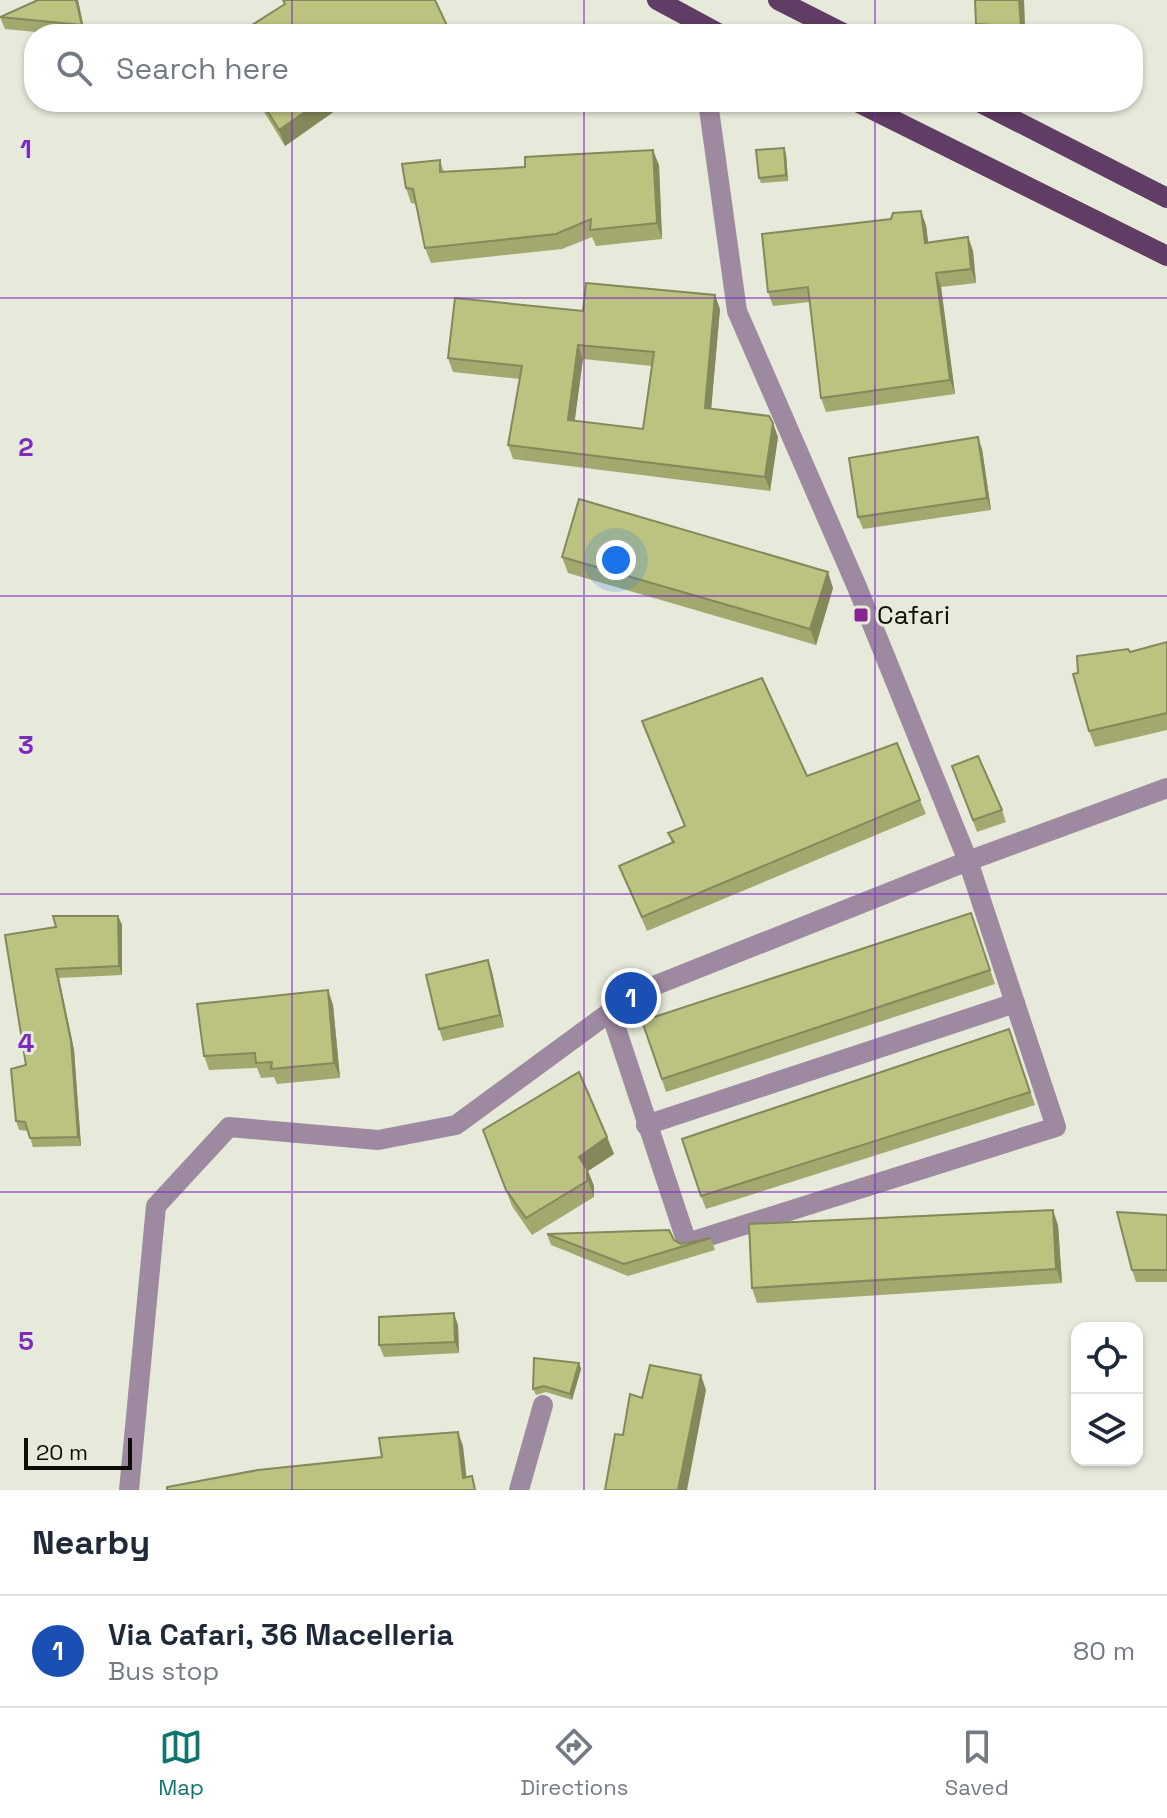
<!DOCTYPE html>
<html lang="en">
<head>
<meta charset="utf-8">
<style>
  body { margin:0; font-family:"Space Grotesk",sans-serif; background:#f2f2f3; color:#1f2937 }
  .controls { position:absolute; right:24px; bottom:24px; display:grid; overflow:hidden; border-radius:16px; box-shadow:0 2px 6px #0004 }
  .controls button { width:72px; height:72px; display:grid; place-items:center; padding:0; border:0; border-bottom:2px solid #e0e1e3; background:#fff; color:#1f2937; font:40px sans-serif }
  .scale { position:absolute; left:24px; bottom:20px; width:108px; box-sizing:border-box; padding-left:8px; border:4px solid #0d0d08; border-top:0; font-size:22px; line-height:28px; white-space:nowrap; color:#0d0d08; -webkit-text-stroke:6px #e7eada; paint-order:stroke }
  .you { position:absolute; left:616px; top:560px; width:28px; height:28px; margin:-20px; border:6px solid #fff; border-radius:50%; background:#1a73e8; box-shadow:0 0 0 12px #1a73e833 }
  .badge { display:grid; place-items:center; width:52px; height:52px; border-radius:50%; background:#0f766e; color:#fff; font-size:26px; font-weight:700 }
  .pin { position:absolute; translate:-50% -50%; border:4px solid #fff; box-shadow:0 2px 8px #0006 }
  .list { margin:0; padding:0; list-style:none }
  h2 { display:flex; justify-content:space-between; align-items:center; height:104px; margin:0; padding:0 32px; font-size:34px }
  h2 small { font-size:26px; font-weight:400; color:#747a83 }
  .list li { display:grid; grid-template-columns:52px 1fr auto; gap:24px; align-items:center; box-sizing:border-box; height:112px; padding:0 32px; border-top:2px solid #e0e1e3 }
  .list b { display:block; font-size:30px; white-space:nowrap }
  .list p { margin:0; font-size:26px; white-space:nowrap; color:#747a83 }
  .list em { font-size:26px; font-style:normal; color:#747a83 }
  .icon { flex:none; width:44px; height:44px; fill:none; stroke:currentColor; stroke-width:2; stroke-linecap:round; stroke-linejoin:round }
  .map { position:relative; flex:none; width:1167px; height:1490px; overflow:hidden }
  .search { position:absolute; background:#fff; box-shadow:0 2px 6px #0004; left:24px; right:24px; top:24px; height:88px; display:flex; align-items:center; gap:20px; box-sizing:border-box; padding:0 28px; border-radius:32px; color:#747a83; font-size:30px }
  .sheet { height:216px; background:#fff }
  nav { display:flex; justify-content:space-around; align-items:center; box-sizing:border-box; height:112px; border-top:2px solid #e0e1e3; background:#fff; font-size:22px; color:#747a83 }
  nav a { display:grid; justify-items:center; gap:4px }
  nav .on { color:#0f766e }
  .map>svg:first-child { display:block }
  .lines { fill:none; stroke-linecap:round; stroke-linejoin:round }
  .street { stroke:#9e8aa0; stroke-width:20 }
  .primary { stroke:#603d64; stroke-width:20 }
  .wall { fill:#a2a86e; fill-rule:evenodd }
  .shaded-wall { fill:#84885a }
  .building { fill:#bcc380; stroke:#84885a; stroke-width:2; fill-rule:evenodd }
  .grid { fill:none; stroke:#7b2cbf; stroke-width:2; stroke-opacity:0.55 }
  .poi-dot { fill:#852590; stroke:#e7eada; stroke-width:3 }
  .labels { text-anchor:middle; dominant-baseline:central; stroke-width:6; stroke-linejoin:round; paint-order:stroke }
  .poi-label { font-size:26px; fill:#0d0d08; stroke:#e7eada; text-anchor:start }
  .grid-label { font-size:26px; text-anchor:middle; font-weight:bold; fill:#7b2cbf; stroke:#e7eada; stroke-width:6; stroke-linejoin:round; paint-order:stroke }
</style>
</head>
<body>
<div class="map">
<svg width="1167" height="1490" viewBox="0 0 1167 1490">
  <rect width="100%" height="100%" fill="#e7eada"/>
  <g class="lines">
    <!-- street -->
    <g class="street">
      <path d="M 611,1013 L 687,1243 L 1056,1127 L 968,861 L 857,587 L 737,311 L 708,102"/>
      <path d="M 646,1125 L 1015,1003"/>
      <path d="M 129,1490 L 156,1206 L 229,1127 L 378,1140 L 456,1125 L 636,993 L 968,861 L 1167,788"/>
      <path d="M 519,1490 L 543,1405"/>
    </g>
    <!-- primary -->
    <g class="primary">
      <path d="M 657,0 L 720,34"/>
      <path d="M 778,0 L 845,34"/>
      <path d="M 857,102 L 1167,256"/>
      <path d="M 979,102 L 1167,198"/>
    </g>
  </g>
  <!-- wall -->
  <g class="wall">
    <path d="M 78,0 L 85,34 L 57,34 L 5,29 L 0,17 Z"/>
    <path d="M 1024,0 L 1025,28 L 1035,34 L 979,34 L 976,24 Z"/>
    <path d="M 258,102 L 336,102 L 339,108 L 285,146 Z"/>
    <path d="M 786,154 L 788,181 L 761,183 L 759,178 Z"/>
    <path d="M 440,160 L 444,172 L 659,165 L 662,239 L 596,246 L 592,237 L 562,249 L 431,263 L 425,248 L 416,204 L 411,203 L 406,188 Z"/>
    <path d="M 926,225 L 928,243 L 968,237 L 973,251 L 976,283 L 941,287 L 955,394 L 826,412 L 821,398 L 810,302 L 773,306 L 768,292 Z"/>
    <path d="M 720,309 L 711,409 L 778,437 L 770,491 L 513,459 L 508,445 L 520,379 L 453,372 L 448,358 L 583,311 ZM 583,359 L 652,366 L 643,429 L 574,421 Z"/>
    <path d="M 982,449 L 991,510 L 863,529 L 858,517 Z"/>
    <path d="M 562,557 L 833,588 L 816,645 L 568,573 Z"/>
    <path d="M 1167,642 L 1167,730 L 1095,747 L 1089,731 L 1078,673 L 1130,652 Z"/>
    <path d="M 642,721 L 807,776 L 920,800 L 926,814 L 647,931 L 619,866 L 672,843 L 668,833 L 685,826 Z"/>
    <path d="M 952,766 L 1002,810 L 1006,822 L 977,832 Z"/>
    <path d="M 971,913 L 995,984 L 666,1092 L 642,1021 Z"/>
    <path d="M 118,916 L 122,925 L 122,975 L 59,978 L 74,1050 L 81,1146 L 33,1147 L 28,1131 L 19,1130 L 16,1121 L 26,1065 L 5,935 Z"/>
    <path d="M 488,960 L 492,972 L 504,1027 L 443,1041 L 439,1029 Z"/>
    <path d="M 328,990 L 333,1005 L 340,1078 L 277,1084 L 274,1077 L 261,1078 L 257,1068 L 209,1070 L 204,1056 Z"/>
    <path d="M 1009,1029 L 1035,1105 L 706,1209 L 701,1196 Z"/>
    <path d="M 483,1130 L 607,1137 L 614,1154 L 588,1171 L 594,1186 L 594,1197 L 532,1235 L 512,1206 Z"/>
    <path d="M 1167,1215 L 1167,1282 L 1136,1282 L 1132,1270 Z"/>
    <path d="M 1058,1225 L 1062,1283 L 757,1303 L 752,1288 Z"/>
    <path d="M 547,1234 L 674,1240 L 681,1244 L 711,1238 L 715,1250 L 628,1276 L 551,1245 Z"/>
    <path d="M 458,1325 L 459,1353 L 384,1357 L 379,1345 Z"/>
    <path d="M 579,1363 L 581,1369 L 572,1400 L 546,1392 L 536,1395 L 533,1389 Z"/>
  </g>
  <!-- shaded-wall -->
  <g class="shaded-wall">
    <path d="M 76,0 L 78,0 L 85,34 L 82,25 Z"/>
    <path d="M 1019,0 L 1024,0 L 1025,34 L 1021,26 Z"/>
    <path d="M 319,102 L 336,102 L 339,108 L 285,146 L 279,130 Z"/>
    <path d="M 784,148 L 786,154 L 788,181 L 786,175 Z"/>
    <path d="M 653,150 L 659,165 L 662,239 L 657,223 Z"/>
    <path d="M 921,211 L 926,225 L 930,257 L 925,243 Z"/>
    <path d="M 968,237 L 973,251 L 976,283 L 971,269 Z"/>
    <path d="M 936,273 L 941,287 L 955,394 L 950,380 Z"/>
    <path d="M 715,295 L 720,309 L 710,422 L 705,408 Z"/>
    <path d="M 578,345 L 583,359 L 573,434 L 568,420 Z"/>
    <path d="M 773,423 L 778,437 L 770,491 L 765,477 Z"/>
    <path d="M 978,437 L 982,449 L 991,510 L 987,498 Z"/>
    <path d="M 828,572 L 833,588 L 816,645 L 810,629 Z"/>
    <path d="M 118,916 L 122,925 L 122,975 L 119,966 Z"/>
    <path d="M 488,960 L 492,972 L 504,1027 L 500,1015 Z"/>
    <path d="M 56,969 L 59,978 L 74,1050 L 81,1146 L 78,1137 Z"/>
    <path d="M 328,990 L 333,1005 L 340,1078 L 334,1063 Z"/>
    <path d="M 607,1137 L 614,1154 L 588,1171 L 594,1186 L 594,1197 L 579,1157 Z"/>
    <path d="M 1053,1210 L 1058,1225 L 1062,1283 L 1056,1269 Z"/>
    <path d="M 454,1313 L 458,1325 L 459,1353 L 455,1342 Z"/>
    <path d="M 579,1363 L 581,1369 L 572,1400 L 570,1394 Z"/>
    <path d="M 701,1375 L 706,1390 L 687,1490 L 678,1490 Z"/>
    <path d="M 458,1432 L 463,1446 L 468,1490 L 463,1478 Z"/>
  </g>
  <!-- building -->
  <g class="building">
    <path d="M 38,0 L 76,0 L 82,25 L 0,17 Z"/>
    <path d="M 283,0 L 435,0 L 451,34 L 238,34 L 285,4 Z"/>
    <path d="M 975,0 L 1019,0 L 1021,26 L 1033,31 L 1035,34 L 997,34 L 991,25 L 976,24 Z"/>
    <path d="M 262,102 L 319,102 L 279,130 Z"/>
    <path d="M 784,148 L 786,175 L 759,178 L 756,150 Z"/>
    <path d="M 653,150 L 657,223 L 590,230 L 591,219 L 556,234 L 425,248 L 413,189 L 406,188 L 402,164 L 440,160 L 440,172 L 525,167 L 525,157 Z"/>
    <path d="M 921,211 L 925,243 L 968,237 L 971,269 L 936,273 L 950,380 L 821,398 L 808,287 L 768,292 L 762,234 L 891,219 L 893,213 Z"/>
    <path d="M 586,283 L 715,295 L 705,408 L 769,416 L 773,423 L 765,477 L 508,445 L 522,366 L 448,358 L 455,298 L 583,311 ZM 578,345 L 654,352 L 643,429 L 568,420 Z"/>
    <path d="M 978,437 L 987,498 L 858,517 L 849,458 Z"/>
    <path d="M 579,499 L 828,572 L 810,629 L 562,557 Z"/>
    <path d="M 1167,642 L 1167,713 L 1089,731 L 1073,674 L 1078,673 L 1077,656 L 1128,649 L 1130,652 Z"/>
    <path d="M 762,678 L 807,776 L 897,743 L 920,800 L 642,917 L 619,866 L 674,842 L 668,833 L 685,826 L 642,721 Z"/>
    <path d="M 978,756 L 1002,810 L 973,820 L 952,766 Z"/>
    <path d="M 971,913 L 990,970 L 662,1079 L 642,1021 Z"/>
    <path d="M 53,916 L 118,916 L 119,966 L 56,969 L 71,1041 L 78,1137 L 30,1138 L 25,1122 L 16,1121 L 11,1069 L 26,1065 L 5,935 L 56,927 Z"/>
    <path d="M 488,960 L 500,1015 L 439,1029 L 426,975 Z"/>
    <path d="M 328,990 L 334,1063 L 271,1069 L 272,1062 L 256,1063 L 255,1053 L 204,1056 L 197,1004 Z"/>
    <path d="M 1009,1029 L 1030,1092 L 701,1196 L 682,1139 Z"/>
    <path d="M 579,1072 L 607,1137 L 579,1157 L 587,1169 L 587,1181 L 526,1218 L 506,1190 L 483,1130 Z"/>
    <path d="M 1053,1210 L 1056,1269 L 752,1288 L 749,1224 Z"/>
    <path d="M 1117,1212 L 1167,1215 L 1167,1270 L 1132,1270 Z"/>
    <path d="M 669,1230 L 674,1240 L 681,1244 L 711,1238 L 624,1264 L 547,1234 Z"/>
    <path d="M 454,1313 L 455,1342 L 379,1345 L 379,1317 Z"/>
    <path d="M 534,1358 L 579,1363 L 570,1394 L 544,1386 L 533,1389 Z"/>
    <path d="M 650,1365 L 701,1375 L 678,1490 L 605,1490 L 615,1434 L 623,1435 L 630,1394 L 642,1398 Z"/>
    <path d="M 458,1432 L 463,1478 L 472,1476 L 475,1490 L 167,1490 L 167,1487 L 258,1470 L 382,1457 L 379,1438 Z"/>
  </g>
  <!-- grid -->
  <path class="grid" d="M 292,0 L 292,34M 584,0 L 584,34M 875,0 L 875,34M 292,102 L 292,1490M 584,102 L 584,1490M 875,102 L 875,1490M 0,298 L 1167,298M 0,596 L 1167,596M 0,894 L 1167,894M 0,1192 L 1167,1192"/>
  <!-- markers -->
  <rect class="poi-dot" x="853" y="607" width="16" height="16" rx="4"/>
  <g class="labels">
    <!-- poi labels -->
    <g class="poi-label">
      <text x="877" y="615">Cafari</text>
    </g>
  </g>
  <g class="grid-label">
    <text x="26" y="158">1</text>
    <text x="26" y="456">2</text>
    <text x="26" y="754">3</text>
    <text x="26" y="1052">4</text>
    <text x="26" y="1350">5</text>
  </g>
</svg>
<div class="controls">
<button><svg class="icon" aria-label="locate" viewBox="0 0 24 24"><circle cx="12" cy="12" r="6"/><path d="M12 2v4M12 18v4M2 12h4M18 12h4"/></svg></button>
<button><svg class="icon" aria-label="layers" viewBox="0 0 24 24"><path d="M12 4l9 5-9 5-9-5zM3 14l9 5 9-5"/></svg></button>
</div>
<div class="scale">20 m</div>
<div class="you"></div>
<div class="pin badge" style="left:631px;top:998px;background:#1a4fb4">1</div>
<div class="search"><svg class="icon" aria-label="search" viewBox="0 0 24 24"><circle cx="10" cy="10" r="6"/><path d="M15 15l6 6"/></svg>Search here</div>
</div>
<section class="sheet">
<h2>Nearby<small></small></h2>
<ul class="list">
<li><span class="badge" style="background:#1a4fb4">1</span><div><b>Via Cafari, 36 Macelleria</b><p>Bus stop</p></div><em>80 m</em></li>
</ul>
</section>
<nav>
<a class="on"><svg class="icon" aria-label="map" viewBox="0 0 24 24"><path d="M3 6l6-2 6 2 6-2v14l-6 2-6-2-6 2zM9 4v14M15 6v14"/></svg>Map</a>
<a><svg class="icon" aria-label="directions" viewBox="0 0 24 24"><path d="M12 3l9 9-9 9-9-9zM9 14v-3h6M13 9l2 2-2 2"/></svg>Directions</a>
<a><svg class="icon" aria-label="saved" viewBox="0 0 24 24"><path d="M7 4h10v16l-5-4-5 4z"/></svg>Saved</a>
</nav>
</body>
</html>
